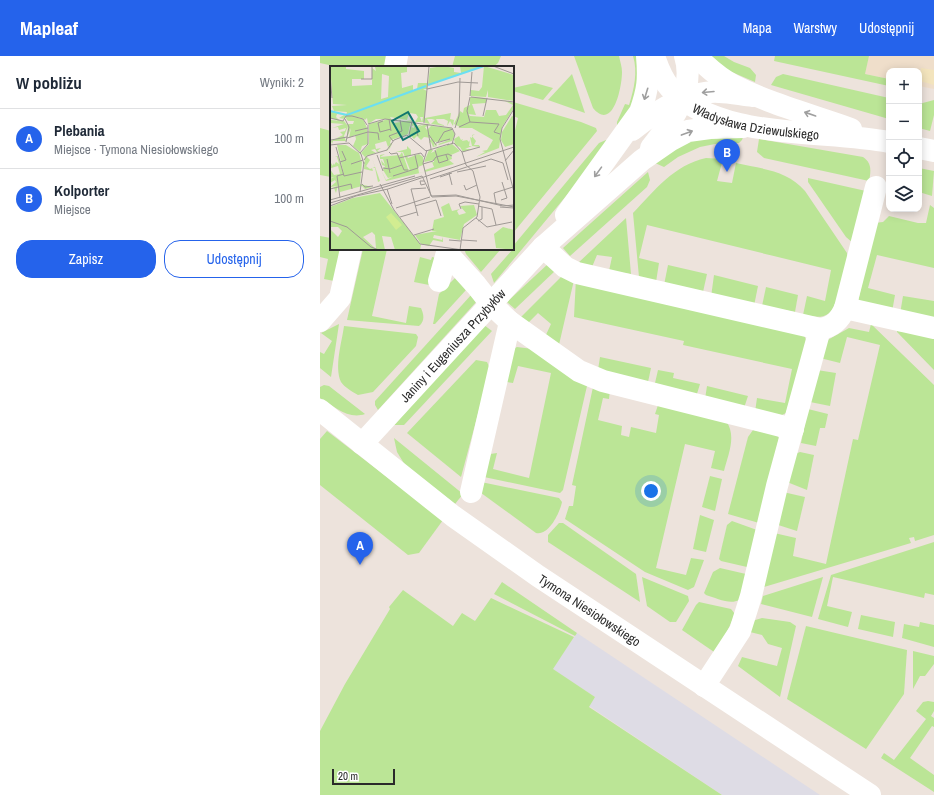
<!DOCTYPE html>
<html lang="pl">
<head>
<meta charset="utf-8">
<style>
  body { margin:0; font-family:"Archivo Narrow",sans-serif; background:#f6f6f7; color:#1f2937 }
  .controls { position:absolute; right:12px; top:12px; display:grid; overflow:hidden; border-radius:8px; box-shadow:0 2px 10px #0003 }
  .controls button { width:36px; height:36px; display:grid; place-items:center; padding:0; border:0; border-bottom:1px solid #e0e1e3; background:#fff; color:#1f2937; font:20px sans-serif }
  .scale { position:absolute; left:12px; bottom:10px; width:63px; box-sizing:border-box; padding-left:4px; border:2px solid #2a2a2a; border-top:0; font-size:11px; line-height:14px; white-space:nowrap; color:#2a2a2a; -webkit-text-stroke:3px #fff; paint-order:stroke }
  .you { position:absolute; left:331px; top:435px; width:14px; height:14px; margin:-10px; border:3px solid #fff; border-radius:50%; background:#1a73e8; box-shadow:0 0 0 6px #1a73e833 }
  .badge { display:grid; place-items:center; width:26px; height:26px; border-radius:50%; background:#2563eb; color:#fff; font-size:13px; font-weight:700 }
  .pin { position:absolute; translate:-50% -33px; filter:drop-shadow(0 1px 2px #0008) }
  .pin::after { content:''; position:absolute; top:21px; width:14px; height:12px; background:inherit; clip-path:polygon(0 0,100% 0,50% 100%) }
  .list { margin:0; padding:0; list-style:none }
  h2 { display:flex; justify-content:space-between; align-items:center; height:52px; margin:0; padding:0 16px; font-size:17px }
  h2 small { font-size:13px; font-weight:400; color:#747a83 }
  .list li { display:grid; grid-template-columns:26px 1fr auto; gap:12px; align-items:center; box-sizing:border-box; height:60px; padding:0 16px; border-top:1px solid #e0e1e3 }
  .list b { display:block; font-size:15px; white-space:nowrap }
  .list p { margin:0; font-size:13px; white-space:nowrap; color:#747a83 }
  .list em { font-size:13px; font-style:normal; color:#747a83 }
  .actions { display:flex; gap:8px; padding:12px 16px }
  .actions a { flex:1; padding:9px 0; border:1px solid #2563eb; border-radius:16px; text-align:center; font-size:14px; color:#2563eb }
  .actions .main { background:#2563eb; color:#fff }
  .icon { flex:none; width:22px; height:22px; fill:none; stroke:currentColor; stroke-width:2; stroke-linecap:round; stroke-linejoin:round }
  .map { position:relative; flex:none; width:614px; height:739px; overflow:hidden }
  header { display:flex; align-items:center; gap:24px; box-sizing:border-box; height:56px; padding:0 20px; background:#2563eb; color:#fff }
  header strong { font-size:19px }
  nav { display:flex; gap:22px; margin-inline-start:auto; font-size:14px }
  main { display:flex }
  aside { flex:1; background:#fff }
  .map>svg:first-child { display:block }
  .industrial { fill:#dedce5 }
  .education { fill:#efdeca }
  .green { fill:#bbe596 }
  .sand { fill:#f3e4bd }
  .lines { fill:none; stroke-linecap:round; stroke-linejoin:round }
  .minor { stroke:#fff; stroke-width:22 }
  .tertiary { stroke:#fff; stroke-width:22 }
  .oneway { stroke:#9f9f9f }
  .labels { text-anchor:middle; dominant-baseline:central; stroke-width:3.5; stroke-linejoin:round; paint-order:stroke }
  .street-label { font-size:13px; fill:#2a2a2a; stroke:#fff }
  .inset-river { fill:none; stroke:#6bdff2; stroke-width:2 }
  .inset-road { fill:none; stroke:#9f9995; stroke-width:1 }
  .view { fill:#0f766e; fill-opacity:0.15; stroke:#0f766e; stroke-width:2 }
  .inset-edge { fill:none; stroke:#2a2a2a; stroke-width:2 }
</style>
</head>
<body>
<header>
<strong>Mapleaf</strong>
<nav><a>Mapa</a><a>Warstwy</a><a>Udostępnij</a></nav>
</header>
<main>
<aside>
<h2>W pobliżu<small>Wyniki: 2</small></h2>
<ul class="list">
<li><span class="badge">A</span><div><b>Plebania</b><p>Miejsce · Tymona Niesiołowskiego</p></div><em>100 m</em></li>
<li><span class="badge">B</span><div><b>Kolporter</b><p>Miejsce</p></div><em>100 m</em></li>
</ul>
<div class="actions"><a class="main">Zapisz</a><a>Udostępnij</a></div>
</aside>
<div class="map">
<svg width="614" height="739" viewBox="0 0 614 739">
  <rect width="100%" height="100%" fill="#ede3dc"/>
  <!-- industrial -->
  <path class="industrial" d="M 257,577 L 500,739 L 402,739 L 269,650 L 275,641 L 232,613 Z"/>
  <!-- education -->
  <path class="education" d="M 549,0 L 614,0 L 614,33 L 599,30 L 599,15 L 569,15 L 569,23 L 545,18 Z"/>
  <!-- green -->
  <g class="green">
    <path d="M 0,0 L 70,0 L 67,11 L 18,11 L 0,7 Z"/>
    <path d="M 135,0 L 181,0 L 178,7 L 173,11 L 132,11 Z"/>
    <path d="M 254,0 L 299,0 C 300,5 302,11 302,16 C 302,31 293,76 273,52 Z"/>
    <path d="M 313,0 L 318,0 L 319,38 L 301,75 L 297,70 L 297,66 L 305,48 L 309,49 C 314,33 318,16 313,0 Z"/>
    <path d="M 391,0 L 404,0 L 414,6 L 430,12 L 436,19 L 435,26 L 407,14 Z"/>
    <path d="M 455,0 L 549,0 L 545,18 L 569,23 L 569,30 L 454,5 Z"/>
    <path d="M 252,18 L 265,57 L 228,44 Z"/>
    <path d="M 463,18 L 569,42 L 569,63 L 451,29 L 456,21 Z"/>
    <path d="M 215,27 L 233,32 L 223,44 L 193,35 L 193,32 Z"/>
    <path d="M 614,44 L 614,59 L 610,75 L 599,72 L 599,48 Z"/>
    <path d="M 193,46 L 261,66 L 276,72 L 277,75 L 193,177 L 193,83 L 198,62 L 193,60 Z"/>
    <path d="M 0,72 L 11,75 L 11,121 L 0,119 Z"/>
    <path d="M 424,78 L 422,84 L 419,87 L 395,88 L 380,91 L 358,101 L 344,111 L 335,107 L 361,87 L 378,82 Z"/>
    <path d="M 439,83 L 543,101 C 552,107 551,115 549,125 L 444,102 L 437,96 Z"/>
    <path d="M 286,84 L 290,87 L 174,227 L 171,218 L 193,193 L 193,190 L 279,87 Z"/>
    <path d="M 386,102 L 403,103 L 397,125 L 412,127 L 416,107 C 442,113 467,114 485,135 L 527,197 C 529,210 520,251 508,258 C 501,263 490,260 483,259 L 487,240 L 505,245 L 511,214 L 327,169 L 319,202 L 339,207 L 336,226 L 319,221 L 313,157 C 335,134 354,109 386,102 Z"/>
    <path d="M 599,112 L 614,115 L 612,140 L 599,136 Z"/>
    <path d="M 328,116 L 330,124 L 327,131 L 250,200 L 243,192 Z"/>
    <path d="M 488,122 L 546,135 L 533,187 L 526,181 L 488,126 Z"/>
    <path d="M 610,149 L 614,152 L 614,212 L 557,199 L 548,232 L 575,239 L 572,256 L 538,246 L 554,167 L 563,166 L 569,160 L 598,167 L 606,167 Z"/>
    <path d="M 306,162 L 311,218 L 289,215 L 292,201 L 277,199 L 272,211 L 257,208 Z"/>
    <path d="M 0,180 L 11,182 L 11,193 L 25,193 L 19,226 L 4,223 L 8,203 L 0,201 Z"/>
    <path d="M 43,193 L 67,193 L 52,260 L 86,267 L 89,250 L 101,252 C 104,259 105,265 99,270 L 27,264 Z"/>
    <path d="M 144,193 L 181,193 L 161,216 L 146,198 Z"/>
    <path d="M 100,201 L 111,204 L 112,201 L 120,203 L 109,229 L 94,226 Z"/>
    <path d="M 229,207 L 236,214 L 195,253 L 187,246 Z"/>
    <path d="M 348,209 L 387,218 L 383,236 L 344,229 Z"/>
    <path d="M 394,219 L 438,230 L 434,250 L 391,241 Z"/>
    <path d="M 242,220 L 254,224 L 238,293 L 224,283 L 231,268 L 218,257 L 207,268 L 201,261 Z"/>
    <path d="M 136,221 L 146,234 L 115,268 L 113,268 L 119,238 Z"/>
    <path d="M 256,222 L 483,277 L 487,286 L 466,357 L 460,360 L 435,356 L 437,342 L 465,347 L 472,313 L 363,289 L 364,285 L 254,261 Z"/>
    <path d="M 446,231 L 478,239 L 475,256 L 442,250 Z"/>
    <path d="M 152,238 L 158,244 L 58,354 L 55,349 L 55,345 Z"/>
    <path d="M 583,240 L 614,245 L 614,266 L 580,258 Z"/>
    <path d="M 19,268 L 11,321 L 0,312 L 0,296 L 4,298 L 12,285 L 1,277 Z"/>
    <path d="M 551,268 L 614,329 L 614,479 L 595,485 L 594,481 L 589,482 L 591,487 L 444,531 L 454,477 L 476,482 L 473,500 L 506,508 L 533,383 L 538,384 L 560,289 L 527,281 L 520,307 L 500,302 L 504,286 L 529,272 L 549,276 Z"/>
    <path d="M 164,269 L 172,275 L 84,369 L 74,369 Z"/>
    <path d="M 24,270 L 96,278 L 98,281 L 96,290 L 53,336 L 38,339 C 33,336 24,331 21,326 C 14,310 22,286 24,270 Z"/>
    <path d="M 577,275 L 614,279 L 614,314 L 577,276 Z"/>
    <path d="M 197,291 L 213,293 L 267,330 L 243,434 L 240,437 L 164,421 L 164,399 L 177,397 L 173,413 L 209,422 L 231,317 L 198,310 L 193,327 L 180,325 L 191,294 Z"/>
    <path d="M 280,301 L 331,312 L 328,326 L 278,314 Z"/>
    <path d="M 156,304 L 167,306 L 170,313 L 141,421 L 87,377 Z"/>
    <path d="M 338,314 L 354,317 L 353,322 L 380,328 L 376,341 L 335,327 Z"/>
    <path d="M 497,314 L 516,317 L 510,350 L 490,346 Z"/>
    <path d="M 4,329 L 9,330 L 45,358 C 28,364 14,350 0,342 L 0,331 Z"/>
    <path d="M 387,330 L 428,340 L 424,352 L 385,343 Z"/>
    <path d="M 273,331 L 290,333 L 289,343 L 283,342 L 278,364 L 302,370 L 301,379 L 309,381 L 311,371 L 336,377 L 339,359 L 335,358 L 339,346 L 406,365 C 417,380 408,399 404,415 L 391,412 L 395,395 L 365,388 L 336,512 L 366,519 L 371,502 L 384,504 L 374,531 L 368,534 L 325,516 L 245,463 L 249,450 L 253,450 L 256,430 L 252,429 Z"/>
    <path d="M 488,353 L 508,358 L 505,372 L 500,372 L 496,390 L 481,387 Z"/>
    <path d="M 433,374 L 456,378 L 459,382 L 439,467 L 408,458 L 428,381 Z"/>
    <path d="M 7,375 L 123,464 L 99,497 L 88,499 L 0,429 L 0,383 Z"/>
    <path d="M 74,382 L 143,438 L 135,448 L 85,409 L 77,396 Z"/>
    <path d="M 480,396 L 494,399 L 487,434 L 467,426 L 475,398 Z"/>
    <path d="M 390,420 L 402,423 L 395,455 L 382,451 Z"/>
    <path d="M 161,426 L 239,442 L 242,446 C 240,456 229,480 216,477 L 157,434 Z"/>
    <path d="M 463,436 L 485,441 L 477,475 L 455,468 Z"/>
    <path d="M 380,459 L 394,464 L 386,496 L 373,493 Z"/>
    <path d="M 412,465 L 437,474 L 427,511 L 401,505 L 399,503 L 407,469 Z"/>
    <path d="M 239,467 L 243,467 L 316,518 L 320,546 L 228,486 L 228,479 Z"/>
    <path d="M 614,486 L 614,539 L 605,537 L 604,542 L 513,521 L 507,550 L 532,556 L 528,571 L 498,563 L 511,519 Z"/>
    <path d="M 400,512 L 426,518 L 419,544 C 410,549 396,542 386,539 L 384,537 L 393,516 Z"/>
    <path d="M 322,521 L 368,540 L 369,545 L 356,566 L 350,566 L 327,550 Z"/>
    <path d="M 503,521 L 492,561 L 441,548 L 443,540 Z"/>
    <path d="M 182,526 L 257,577 L 255,580 L 174,538 Z"/>
    <path d="M 83,534 L 133,570 L 142,557 L 155,565 L 171,542 L 254,581 L 233,613 L 275,641 L 269,651 L 402,739 L 0,739 L 0,675 L 25,628 L 70,553 L 69,551 Z"/>
    <path d="M 379,546 L 411,553 L 415,558 L 397,598 L 362,574 L 376,549 Z"/>
    <path d="M 541,559 L 575,566 L 573,581 L 538,573 Z"/>
    <path d="M 442,562 L 470,566 L 476,570 L 460,641 L 418,610 L 422,601 L 457,610 L 462,592 L 448,588 L 442,579 L 430,576 L 432,565 Z"/>
    <path d="M 600,566 L 614,569 L 614,591 L 582,582 L 584,568 L 599,571 Z"/>
    <path d="M 486,570 L 587,594 L 584,638 L 546,693 L 467,643 Z"/>
    <path d="M 593,595 L 614,600 L 614,608 L 605,620 L 600,620 L 593,633 Z"/>
    <path d="M 608,645 L 614,646 L 614,655 L 611,660 L 614,662 L 614,671 L 612,670 L 590,702 L 614,719 L 614,736 L 561,702 L 564,697 L 574,704 L 606,663 L 596,655 L 603,646 Z"/>
  </g>
  <!-- sand -->
  <path class="sand" d="M 601,12 L 614,14 L 614,29 L 600,25 Z"/>
  <g class="lines">
    <!-- minor -->
    <g class="minor">
      <path d="M 75,11 L 77,0"/>
      <path d="M 312,74 C 335,56 368,34 399,36 C 410,36 422,39 433,40"/>
      <path d="M 331,92 C 351,66 376,35 365,0"/>
      <path d="M 246,159 L 320,56 C 328,34 329,23 327,0"/>
      <path d="M 223,191 L 245,211 L 257,217 L 500,273"/>
      <path d="M 127,197 L 156,229 L 171,248 L 190,266 L 259,315 L 283,325 L 473,373"/>
      <path d="M 119,225 L 128,193"/>
      <path d="M 525,252 L 556,131"/>
      <path d="M 0,265 L 20,242 L 31,193"/>
      <path id="s1" d="M 0,354 L 133,460 L 218,520 L 550,739"/>
      <path id="s2" d="M 42,388 L 223,191 L 322,104 L 351,84 L 368,75 L 390,72 L 423,71"/>
      <path d="M 151,436 L 190,266"/>
      <path d="M 384,630 L 420,575 L 431,540 L 457,430 L 500,273 C 513,271 520,264 525,252 L 614,272"/>
    </g>
    <!-- tertiary -->
    <g class="tertiary">
      <path id="s3" d="M 334,0 C 338,12 342,23 350,32 C 399,85 503,73 569,86"/>
      <path d="M 376,0 C 387,11 399,22 413,29 C 450,48 492,59 531,73"/>
      <path d="M 599,92 L 614,95"/>
    </g>
  </g>
  <!-- one-way arrows -->
  <defs><path id="oneway-shaft" d="M-6 0H5M1.5-3L5.5 0L1.5 3" fill="none" stroke-width="1.6" stroke-linecap="round" stroke-linejoin="round"/></defs>
  <g class="oneway">
    <use href="#oneway-shaft" transform="translate(388 36) rotate(175)"/>
    <use href="#oneway-shaft" transform="translate(326 38) rotate(107)"/>
    <use href="#oneway-shaft" transform="translate(490 58) rotate(-161)"/>
    <use href="#oneway-shaft" transform="translate(367 77) rotate(-20)"/>
    <use href="#oneway-shaft" transform="translate(278 116) rotate(126)"/>
  </g>
  <g class="labels">
    <!-- street labels -->
    <g class="street-label">
      <text stroke="none"><textPath href="#s3" startOffset="131">Władysława Dziewulskiego</textPath></text>
      <text stroke="none"><textPath href="#s2" startOffset="134">Janiny i Eugeniusza Przybyłów</textPath></text>
      <text stroke="none"><textPath href="#s1" startOffset="336">Tymona Niesiołowskiego</textPath></text>
    </g>
  </g>
  <!-- overview -->
  <g transform="translate(10 10)">
    <rect width="184" height="184" fill="#ede3dc"/>
    <path d="M 0,0 L 16,0 L 16,3 L 34,5 L 34,13 L 22,13 L 22,20 L 42,19 L 42,2 L 46,5 L 45,1 L 42,0 L 77,0 L 77,6 L 71,7 L 72,22 L 83,19 L 83,25 L 87,23 L 88,17 L 97,17 L 97,23 L 93,23 L 97,25 L 94,56 L 92,56 L 93,51 L 90,51 L 92,56 L 85,56 L 88,51 L 86,48 L 79,47 L 77,54 L 60,51 L 64,57 L 83,54 L 81,55 L 78,68 L 61,74 L 60,77 L 62,78 L 60,82 L 57,85 L 55,85 L 58,84 L 61,78 L 55,84 L 58,81 L 56,75 L 45,78 L 46,83 L 51,82 L 47,85 L 50,86 L 47,86 L 45,83 L 41,84 L 46,87 L 36,90 L 40,94 L 35,102 L 36,100 L 40,103 L 45,101 L 42,92 L 50,115 L 48,116 L 45,102 L 42,102 L 43,105 L 34,103 L 35,91 L 31,87 L 39,78 L 39,58 L 59,53 L 46,53 L 38,58 L 37,52 L 35,54 L 32,52 L 23,51 L 33,53 L 37,62 L 38,78 L 32,80 L 30,86 L 23,80 L 26,73 L 25,69 L 19,72 L 21,62 L 17,72 L 18,58 L 23,58 L 24,55 L 18,55 L 15,51 L 15,53 L 9,52 L 14,49 L 7,48 L 6,51 L 10,55 L 0,52 L 0,45 L 16,49 L 17,46 L 4,45 L 2,40 L 17,39 L 3,38 ZM 52,8 L 59,10 L 58,31 L 51,33 ZM 113,0 L 124,2 L 124,6 L 131,7 L 130,0 L 153,0 L 98,19 L 100,2 ZM 154,0 L 184,9 L 184,35 L 158,31 L 158,24 L 156,31 L 140,30 L 141,24 L 149,25 L 152,21 ZM 140,31 L 156,32 L 156,37 L 142,38 L 146,49 L 138,48 L 140,50 L 154,51 L 156,44 L 166,44 L 169,50 L 176,49 L 183,39 L 173,34 L 167,44 L 173,34 L 184,37 L 184,42 L 172,61 L 169,82 L 146,91 L 155,86 L 152,85 L 157,84 L 163,74 L 142,62 L 128,62 L 130,61 L 124,58 L 130,45 L 133,47 L 134,42 L 140,39 ZM 121,47 L 120,53 L 124,54 L 123,60 L 120,55 L 117,60 L 118,55 L 114,53 L 106,53 L 108,57 L 116,60 L 101,58 L 105,54 L 102,53 L 97,53 L 100,58 L 95,57 L 95,52 ZM 182,50 L 184,51 L 184,78 L 175,81 L 171,74 L 172,66 ZM 0,54 L 14,55 L 18,60 L 14,70 L 16,75 L 3,75 L 2,78 L 1,75 L 13,69 L 10,66 L 15,65 L 16,62 L 9,64 L 8,61 L 2,62 L 14,58 L 0,57 ZM 83,56 L 88,57 L 85,57 L 86,60 L 94,58 L 86,62 L 96,58 L 100,59 L 95,61 L 97,64 L 101,60 L 121,62 L 125,68 L 122,75 L 109,79 L 107,77 L 108,78 L 119,74 L 105,76 L 104,80 L 106,79 L 104,78 L 106,77 L 107,80 L 103,81 L 101,76 L 99,77 L 101,72 L 94,71 L 91,74 L 87,70 L 84,73 L 79,68 L 81,61 L 84,62 L 84,59 L 81,61 ZM 145,68 L 142,70 L 146,75 L 144,79 L 149,79 L 150,81 L 142,80 L 135,83 L 142,83 L 133,86 L 130,81 L 125,79 L 124,73 L 129,70 L 131,74 L 133,73 L 132,75 L 137,74 L 139,76 L 140,74 L 139,80 L 142,80 L 140,71 L 142,72 L 142,69 ZM 122,78 L 130,85 L 121,89 L 122,93 L 119,94 L 124,98 L 95,106 L 93,99 L 95,104 L 104,101 L 102,96 L 99,97 L 104,96 L 104,94 L 94,96 L 99,84 L 103,84 L 101,87 L 107,84 L 105,83 ZM 7,79 L 16,79 L 29,87 L 32,96 L 30,118 L 42,121 L 35,123 L 32,120 L 10,126 L 8,119 L 6,127 L 4,122 L 0,123 L 7,120 L 0,121 L 6,116 L 5,114 L 0,117 L 0,113 L 4,111 L 0,112 L 0,103 L 4,109 L 10,108 L 8,100 L 1,102 L 1,97 L 3,100 L 3,97 L 4,99 L 6,96 L 9,98 L 7,91 L 5,91 L 8,90 L 14,109 ZM 77,80 L 81,84 L 81,89 L 77,90 L 78,92 L 89,88 L 93,91 L 93,99 L 88,101 L 89,107 L 94,106 L 56,115 L 51,104 L 56,114 L 62,111 L 58,112 L 53,104 L 55,100 L 52,99 L 51,94 L 55,99 L 53,93 L 50,93 L 50,89 L 55,88 L 50,91 L 70,89 L 72,86 L 78,103 L 80,104 L 73,86 L 66,86 L 77,83 ZM 50,127 L 91,179 L 90,184 L 65,184 L 61,171 L 52,170 L 55,184 L 0,184 L 0,163 L 8,171 L 12,165 L 8,161 L 0,161 L 0,141 L 23,132 ZM 42,166 L 45,169 L 46,183 L 33,171 ZM 119,137 L 122,145 L 130,143 L 127,145 L 129,149 L 136,147 L 130,140 L 144,139 L 147,149 L 134,158 L 130,174 L 104,169 L 103,172 L 112,174 L 113,171 L 113,176 L 103,174 L 99,180 L 91,178 L 85,169 L 107,165 L 102,165 L 104,154 L 114,151 L 111,141 ZM 173,161 L 184,164 L 184,184 L 166,182 L 164,168 Z" fill="#bbe596" fill-rule="evenodd"/>
    <path d="M 61,147 L 72,159 L 66,164 L 56,151 Z" fill="#d2ed91"/>
    <path class="inset-river" d="M 98,19 L 154,0M 0,45 L 17,49 L 96,20"/>
    <path class="inset-road" d="M 163,0 L 184,8M 0,9 L 2,32M 31,13 L 42,13 L 42,0M 97,23 L 128,16 L 148,17M 140,30 L 142,6M 140,31 L 137,45 L 140,56M 141,31 L 184,36M 184,43 L 172,62 L 170,73 L 184,126M 153,50 L 157,32M 0,52 L 13,55 L 16,50 L 22,50 L 33,53 L 37,59M 15,53 L 19,61 L 16,76M 59,53 L 61,65M 53,55 L 48,57 L 50,66 L 61,63M 85,56 L 88,70M 94,57 L 99,0M 38,58 L 55,53 L 122,62 L 125,68 L 122,78M 97,58 L 101,83M 129,61 L 140,56 L 169,58 L 164,66 L 170,68M 125,62 L 129,50 L 130,12M 25,65 L 38,62M 38,66 L 48,67 L 49,74M 79,69 L 82,55M 99,69 L 106,79M 17,72 L 38,66M 1,74 L 17,71M 63,75 L 59,70 L 72,65 L 70,54M 108,76 L 114,66 L 123,63M 106,77 L 120,73M 0,79 L 19,77 L 31,88 L 34,98M 117,79 L 124,77 L 132,86 L 136,99 L 143,105 L 150,131 L 147,151 L 133,162 L 130,184M 6,81 L 14,110 L 32,106M 97,84 L 93,97 L 101,130M 105,84 L 109,97 L 118,94 L 116,89M 59,86 L 61,88 L 67,87 L 74,104 L 78,104M 132,86 L 150,81M 30,87 L 38,78 L 38,59M 47,89 L 53,105M 69,92 L 91,87 L 94,91M 57,93 L 60,107M 34,94 L 37,90 L 57,84 L 64,74 L 77,69 L 96,85 L 119,78M 175,95 L 184,84M 10,96 L 16,94 L 12,85M 21,98 L 33,94M 93,98 L 103,95 L 106,91 L 118,88 L 122,90M 53,102 L 60,103 L 72,99M 127,106 L 156,100M 119,107 L 122,119M 63,110 L 88,102 L 85,89M 110,111 L 122,107M 100,113 L 161,93 L 173,97 L 178,114M 94,115 L 90,115 L 91,119 L 95,118M 32,118 L 35,121 L 43,120M 50,118 L 64,144 L 90,178 L 133,184M 134,119 L 136,124 L 147,119M 0,123 L 21,118 L 22,123M 57,123 L 62,138M 30,126 L 34,96M 101,130 L 126,129 L 173,140 L 184,139M 10,132 L 7,110 L 14,108M 0,134 L 85,110M 171,134 L 177,132 L 172,116M 0,137 L 92,110 L 102,131 L 126,130 L 184,141M 166,138 L 164,127 L 183,121M 0,140 L 26,130 L 58,123 L 184,81M 85,140 L 106,134 L 111,150M 148,140 L 162,143 L 166,159M 170,141 L 184,142M 66,142 L 100,131M 131,143 L 129,138 L 135,136 L 149,138M 88,150 L 81,123 L 96,122M 70,151 L 87,146M 146,152 L 157,161 L 182,156M 0,155 L 17,161 L 41,181 L 49,184M 148,155 L 152,153 L 152,141M 84,169 L 104,163M 119,174 L 131,175M 132,174 L 147,175"/>
    <path class="view" d="M 78,46 L 89,65 L 73,74 L 62,55 Z"/>
    <rect width="184" height="184" class="inset-edge"/>
  </g>
</svg>
<div class="controls">
<button>+</button>
<button>−</button>
<button><svg class="icon" aria-label="locate" viewBox="0 0 24 24"><circle cx="12" cy="12" r="6"/><path d="M12 2v4M12 18v4M2 12h4M18 12h4"/></svg></button>
<button><svg class="icon" aria-label="layers" viewBox="0 0 24 24"><path d="M12 4l9 5-9 5-9-5zM3 14l9 5 9-5"/></svg></button>
</div>
<div class="scale">20 m</div>
<div class="you"></div>
<div class="pin badge" style="left:40px;top:509px">A</div>
<div class="pin badge" style="left:407px;top:116px">B</div>
</div>
</main>
</body>
</html>
